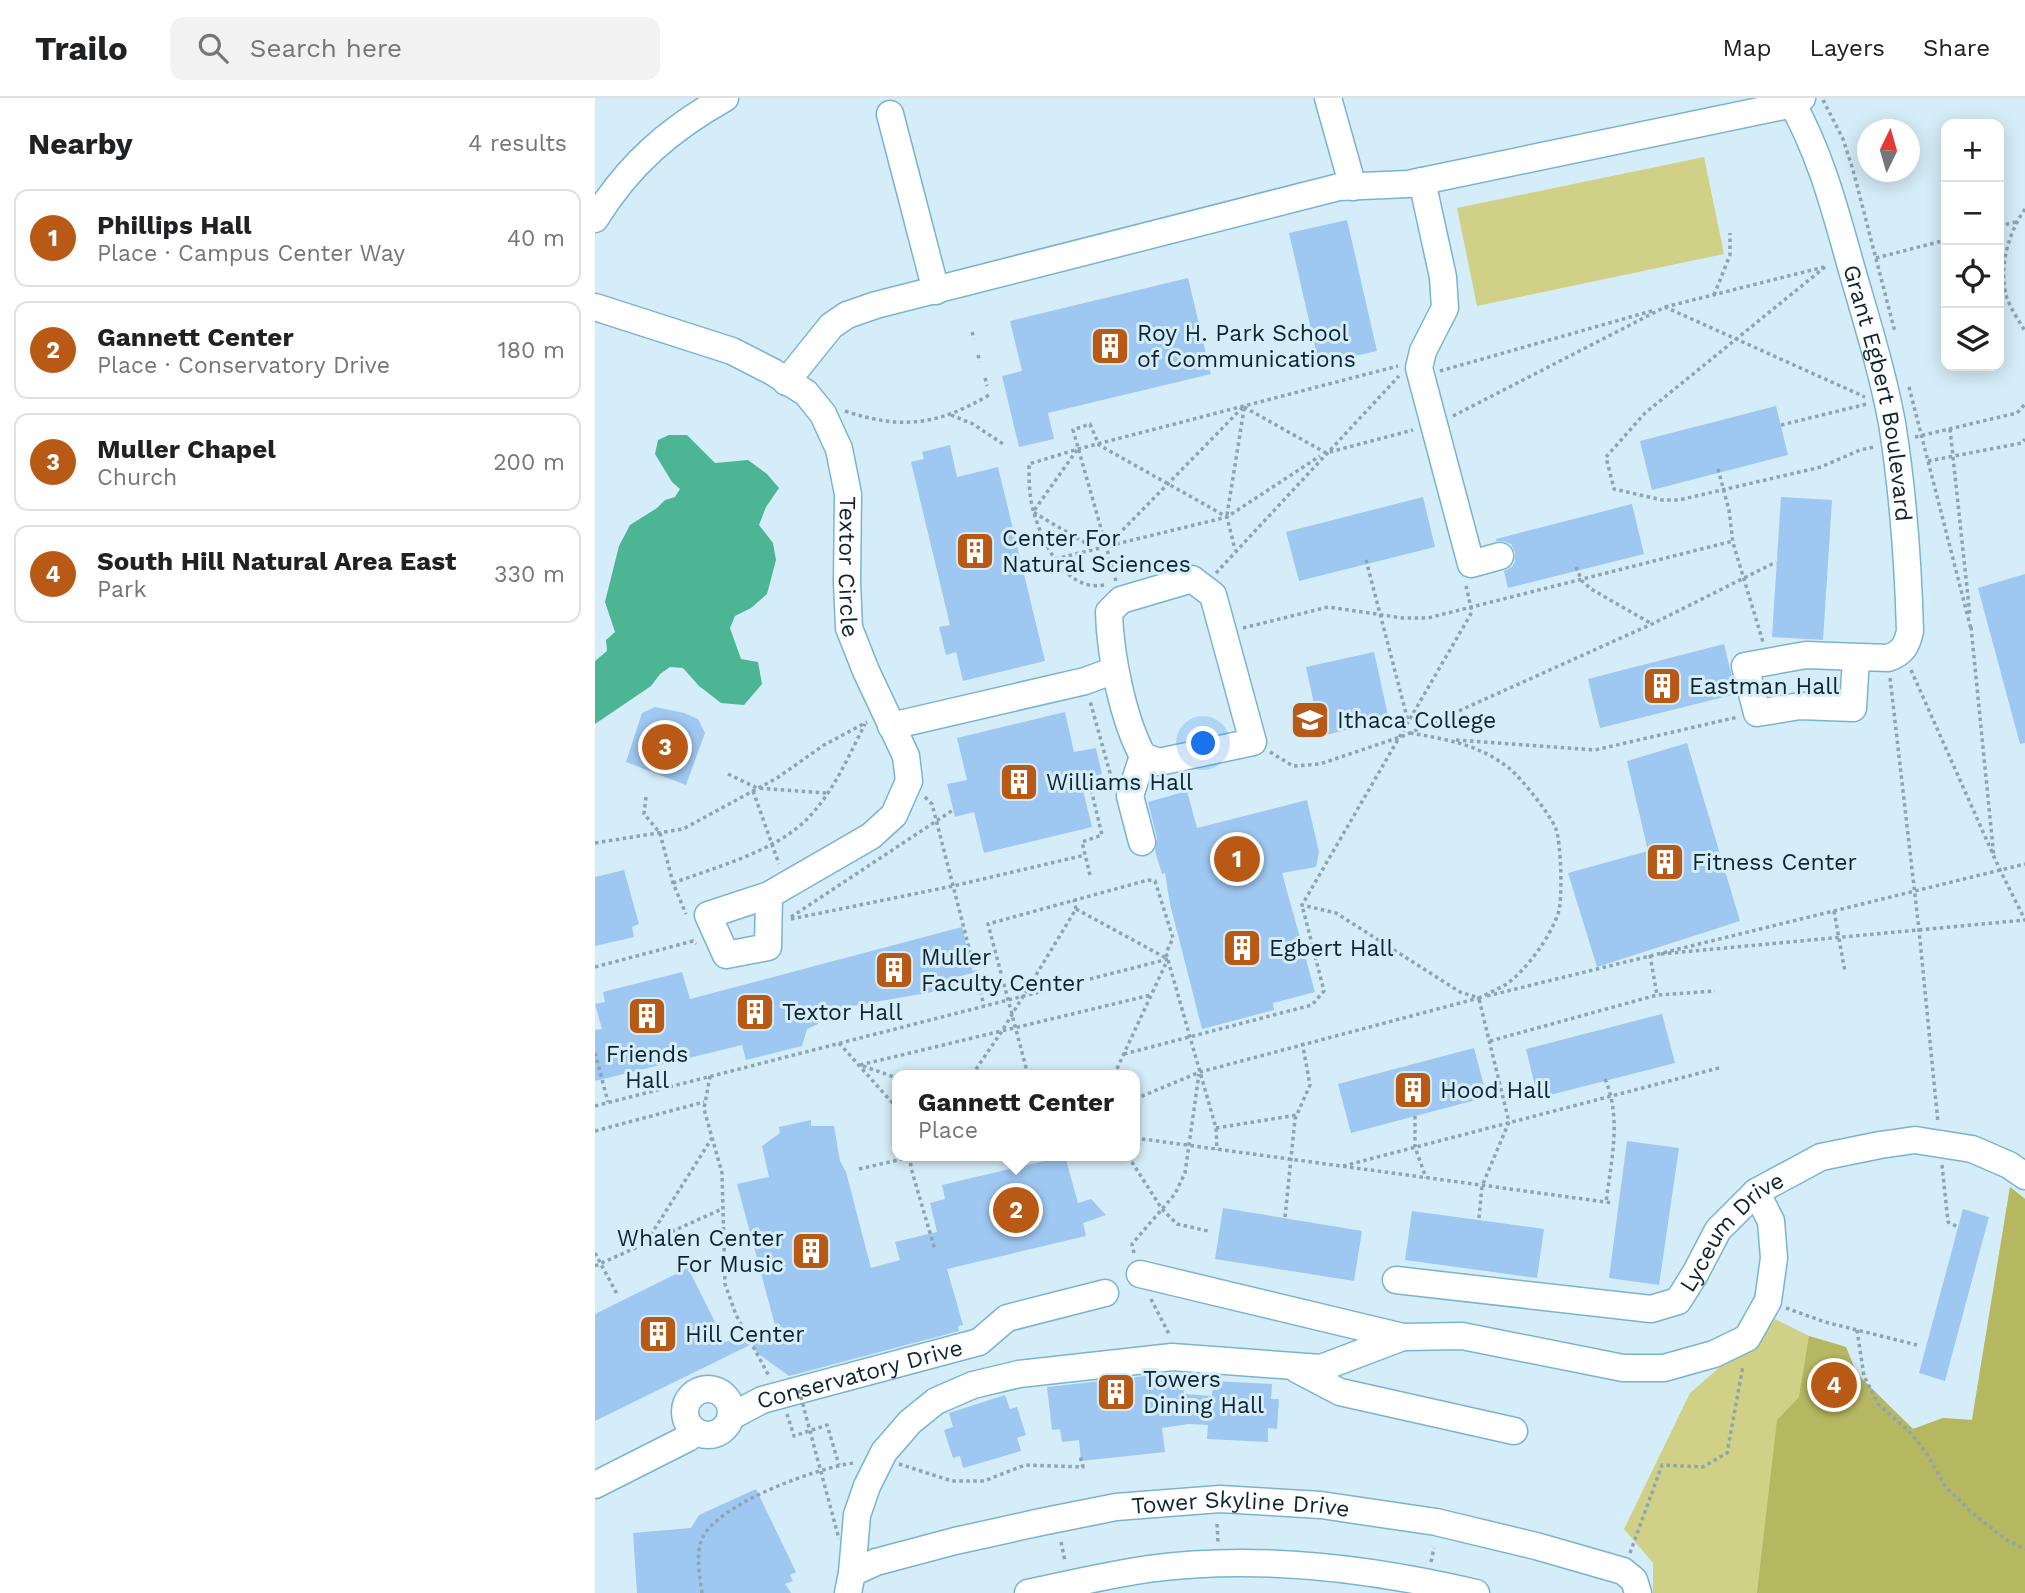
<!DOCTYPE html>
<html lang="en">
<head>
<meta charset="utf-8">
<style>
  body { margin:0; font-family:"Work Sans",sans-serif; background:#f2f2f2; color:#202124 }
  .controls { position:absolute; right:21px; top:21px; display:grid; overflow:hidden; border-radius:14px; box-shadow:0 4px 18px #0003 }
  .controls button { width:63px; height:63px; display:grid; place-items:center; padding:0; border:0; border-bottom:2px solid #e0e0e0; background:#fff; color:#202124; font:35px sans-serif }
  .compass { position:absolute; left:1262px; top:21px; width:63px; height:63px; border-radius:50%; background:#fff; box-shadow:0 4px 18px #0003; rotate:5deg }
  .you { position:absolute; left:609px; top:646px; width:24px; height:24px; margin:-18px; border:5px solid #fff; border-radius:50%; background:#1a73e8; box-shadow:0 0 0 10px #1a73e833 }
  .badge { display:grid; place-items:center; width:46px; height:46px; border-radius:50%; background:#b95916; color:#fff; font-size:23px; font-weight:700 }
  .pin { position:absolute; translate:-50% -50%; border:4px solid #fff; box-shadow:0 2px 7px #0006 }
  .popup { position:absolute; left:297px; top:972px; width:248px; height:91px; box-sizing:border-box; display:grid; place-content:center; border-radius:14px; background:#fff; filter:drop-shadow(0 2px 5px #0005); font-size:23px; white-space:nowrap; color:#757577 }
  .popup b { font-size:26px; color:#202124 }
  .popup::after { content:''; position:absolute; left:50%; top:100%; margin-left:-14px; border:14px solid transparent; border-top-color:#fff }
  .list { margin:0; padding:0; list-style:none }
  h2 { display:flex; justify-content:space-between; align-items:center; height:91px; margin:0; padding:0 28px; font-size:30px }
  h2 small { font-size:23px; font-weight:400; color:#757577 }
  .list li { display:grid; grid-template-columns:46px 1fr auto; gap:21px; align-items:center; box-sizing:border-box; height:98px; margin:0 14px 14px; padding:0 14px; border:2px solid #e0e0e0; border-radius:14px }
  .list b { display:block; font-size:26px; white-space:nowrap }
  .list p { margin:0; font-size:23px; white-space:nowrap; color:#757577 }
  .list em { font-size:23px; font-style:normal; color:#757577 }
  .icon { flex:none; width:38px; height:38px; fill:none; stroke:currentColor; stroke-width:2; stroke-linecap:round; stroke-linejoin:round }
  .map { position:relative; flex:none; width:1430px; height:1495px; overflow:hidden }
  header { display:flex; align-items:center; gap:42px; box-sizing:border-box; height:98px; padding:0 35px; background:#fff; border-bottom:2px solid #e0e0e0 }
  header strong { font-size:33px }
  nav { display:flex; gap:38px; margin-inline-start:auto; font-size:24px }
  .search { width:490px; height:63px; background:#f2f2f2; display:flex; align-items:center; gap:18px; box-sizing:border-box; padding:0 24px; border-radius:14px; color:#757577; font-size:26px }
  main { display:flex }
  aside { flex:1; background:#fff }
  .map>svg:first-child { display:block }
  .green { fill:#d0d186 }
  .forest { fill:#b6b761 }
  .water { fill:#4cb593 }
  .building { fill:#9ec7f1 }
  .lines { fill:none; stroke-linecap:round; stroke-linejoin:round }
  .minor-casing { stroke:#78b4d0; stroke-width:29 }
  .path { stroke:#8da5b0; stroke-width:3.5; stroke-dasharray:3.5 3.5; stroke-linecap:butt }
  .minor { stroke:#fff; stroke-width:26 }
  .path-bridge { stroke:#8da5b0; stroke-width:3.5; stroke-dasharray:3.5 3.5; stroke-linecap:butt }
  .labels { text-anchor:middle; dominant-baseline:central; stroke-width:6; stroke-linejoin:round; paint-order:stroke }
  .poi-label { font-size:23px; fill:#0d2530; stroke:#d5edf8; text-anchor:start }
  .street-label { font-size:23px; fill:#0d2530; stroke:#d5edf8 }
</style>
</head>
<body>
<header>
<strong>Trailo</strong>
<div class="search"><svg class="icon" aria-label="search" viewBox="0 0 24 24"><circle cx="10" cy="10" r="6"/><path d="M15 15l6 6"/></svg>Search here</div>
<nav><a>Map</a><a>Layers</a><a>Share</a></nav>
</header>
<main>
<aside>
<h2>Nearby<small>4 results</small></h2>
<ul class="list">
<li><span class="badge">1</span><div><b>Phillips Hall</b><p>Place · Campus Center Way</p></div><em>40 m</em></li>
<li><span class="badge">2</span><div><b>Gannett Center</b><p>Place · Conservatory Drive</p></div><em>180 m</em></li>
<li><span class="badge">3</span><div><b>Muller Chapel</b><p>Church</p></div><em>200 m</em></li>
<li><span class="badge">4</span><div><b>South Hill Natural Area East</b><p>Park</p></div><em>330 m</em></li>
</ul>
</aside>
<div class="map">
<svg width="1430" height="1495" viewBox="0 0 1430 1495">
  <rect width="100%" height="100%" fill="#d5edf8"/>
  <!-- green -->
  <g class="green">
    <path d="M 1109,59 L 1129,156 L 882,208 L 862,110 Z"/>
    <path d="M 1415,1089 L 1430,1101 L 1430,1495 L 1058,1495 L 1058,1465 L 1029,1431 L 1095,1295 L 1180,1221 L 1214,1238 L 1251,1249 L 1262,1276 L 1318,1331 L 1348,1320 L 1377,1322 Z"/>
  </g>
  <!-- forest -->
  <path class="forest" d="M 1415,1089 L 1430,1101 L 1430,1495 L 1162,1495 L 1182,1322 L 1204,1299 L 1214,1238 L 1251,1249 L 1262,1276 L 1318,1331 L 1348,1320 L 1377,1322 Z"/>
  <!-- water -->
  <path class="water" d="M 74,337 L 92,337 L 120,365 L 153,362 L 172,376 L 184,390 L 171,409 L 164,427 L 178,445 L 181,462 L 172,496 L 156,510 L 140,518 L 135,530 L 146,561 L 163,564 L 167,586 L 149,607 L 126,605 L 104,588 L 88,570 L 75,569 L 65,576 L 56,588 L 0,626 L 0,563 L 12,553 L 11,542 L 20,534 L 10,504 L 24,448 L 35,427 L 62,410 L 70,402 L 80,399 L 85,391 L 77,384 L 60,356 L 63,342 Z"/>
  <!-- building -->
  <g class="building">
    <path d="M 752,122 L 782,253 L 724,266 L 694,135 Z"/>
    <path d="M 593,180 L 616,276 L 453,315 L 459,341 L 424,349 L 407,278 L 427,273 L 415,223 Z"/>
    <path d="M 1181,308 L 1193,357 L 1057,392 L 1045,343 Z"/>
    <path d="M 355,347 L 362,379 L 403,369 L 450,563 L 368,583 L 361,554 L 351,557 L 344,529 L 355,527 L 316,364 L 329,361 L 327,354 Z"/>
    <path d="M 828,399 L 840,449 L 704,483 L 691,434 Z"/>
    <path d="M 1186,399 L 1237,402 L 1228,542 L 1177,539 Z"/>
    <path d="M 1037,406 L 1049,456 L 913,490 L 909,473 L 917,469 L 920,463 L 920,454 L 916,446 L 908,443 L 901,443 L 901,441 Z"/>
    <path d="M 1430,476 L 1430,645 L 1425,646 L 1383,490 Z"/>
    <path d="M 1129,546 L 1141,596 L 1005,630 L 993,581 Z"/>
    <path d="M 779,554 L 794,622 L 726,638 L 711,569 Z"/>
    <path d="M 60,609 L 89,615 L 103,621 L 110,635 L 91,687 L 31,664 L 47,615 Z"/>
    <path d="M 470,614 L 479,654 L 501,650 L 507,676 L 485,681 L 497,729 L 389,755 L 379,714 L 360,719 L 352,686 L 372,682 L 362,640 Z"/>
    <path d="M 1092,645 L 1145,823 L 1002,869 L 973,775 L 1053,753 L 1032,663 Z"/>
    <path d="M 592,693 L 602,730 L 712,702 L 724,754 L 721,769 L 687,775 L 720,894 L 678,905 L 679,912 L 607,931 L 575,806 L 570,775 L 567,776 L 560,753 L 562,740 L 553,704 Z"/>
    <path d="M 29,772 L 44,826 L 37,829 L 39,839 L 0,848 L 0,779 Z"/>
    <path d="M 367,829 L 378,875 L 357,880 L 360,890 L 223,914 L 223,926 L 212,931 L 207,948 L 151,962 L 147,947 L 0,983 L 0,932 L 7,931 L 0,906 L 10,904 L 8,894 L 87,874 L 95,901 Z"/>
    <path d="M 1067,916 L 1080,965 L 943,1000 L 931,951 Z"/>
    <path d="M 879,950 L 892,999 L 756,1035 L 743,986 Z"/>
    <path d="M 216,1022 L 216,1028 L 239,1028 L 245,1063 L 251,1074 L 276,1170 L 305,1162 L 300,1144 L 342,1134 L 335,1105 L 350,1101 L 347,1087 L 470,1058 L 483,1105 L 496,1101 L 511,1117 L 488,1125 L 491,1138 L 352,1171 L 368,1227 L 363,1228 L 364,1233 L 194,1278 L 162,1255 L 157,1246 L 0,1323 L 0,1216 L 93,1170 L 130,1244 L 181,1231 L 142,1086 L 174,1079 L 167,1048 L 185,1035 L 184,1029 Z"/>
    <path d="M 1032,1043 L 1084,1050 L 1064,1187 L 1014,1180 Z"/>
    <path d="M 628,1110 L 767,1133 L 759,1183 L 620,1161 Z"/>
    <path d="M 1368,1111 L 1394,1119 L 1350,1283 L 1324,1275 Z"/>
    <path d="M 817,1113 L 949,1131 L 942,1180 L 810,1162 Z"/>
    <path d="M 577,1275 L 586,1275 L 589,1296 L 617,1298 L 618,1283 L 677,1286 L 676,1301 L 684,1301 L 682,1331 L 673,1330 L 673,1344 L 612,1341 L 613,1327 L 594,1326 L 567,1330 L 570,1354 L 486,1363 L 484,1342 L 467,1344 L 465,1331 L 457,1332 L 452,1289 Z"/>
    <path d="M 410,1297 L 415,1311 L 422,1309 L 431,1337 L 422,1340 L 426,1353 L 368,1370 L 365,1358 L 358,1360 L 349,1332 L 358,1329 L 354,1315 Z"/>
    <path d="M 161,1391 L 201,1474 L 195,1477 L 198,1483 L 190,1486 L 196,1495 L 42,1495 L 38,1435 L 96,1430 L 104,1417 Z"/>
  </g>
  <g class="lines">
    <!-- minor casing -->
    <g class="minor-casing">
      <g id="minor">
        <path d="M 733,0 L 758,89"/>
        <path id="s1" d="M 1194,0 C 1224,51 1239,108 1255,165 C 1270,218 1287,271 1297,325 C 1308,394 1313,463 1315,533 C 1312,547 1308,555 1293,560 L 1211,557 L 1150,568 L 1162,615 L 1205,608 L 1258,610 L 1261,560"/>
        <path d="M 295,16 L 341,193"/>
        <path d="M 827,83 L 848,179 L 850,210 L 828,253 L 824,270 L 876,466 L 905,458"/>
        <path d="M 0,121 C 34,66 75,31 130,0"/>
        <path id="s2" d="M 0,209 L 137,253 L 178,274 L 211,295 L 228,316 L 244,351 L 253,396 L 252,485 L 254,530 L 271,573 L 311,658 L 314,683 L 299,717 L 276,738 L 174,797 L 113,817 L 131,857 L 173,849 L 174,797"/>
        <path d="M 191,284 L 236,228 L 252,217 L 281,207 L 744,89 L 813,86 L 1198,6 L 1207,0"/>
        <path d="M 597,481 L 618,497 L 658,644 L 564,664 L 548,658 C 528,622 515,556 514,514 L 526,502 Z"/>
        <path d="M 296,628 L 490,583 L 520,572"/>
        <path d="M 547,744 L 535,698 L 548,658"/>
        <path d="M 545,1176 L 808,1239"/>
        <path id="s3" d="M 801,1182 L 1056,1211 L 1083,1203 L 1100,1176 L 1123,1132 L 1161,1094 L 1226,1059 L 1285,1047 L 1320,1042 L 1377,1051 L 1414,1067 L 1430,1078"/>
        <path d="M 703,1272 L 745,1294 L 919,1333"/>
        <circle cx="113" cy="1314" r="23"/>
        <path id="s4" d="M 137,1318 L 167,1302 L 384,1244 L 412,1220 L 510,1195"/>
        <path d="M 0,1387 L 93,1340 L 101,1334"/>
        <path d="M 257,1475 L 262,1417 L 272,1388 L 289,1354 L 315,1324 L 341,1303 L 378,1287 L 424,1276 L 577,1259 L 726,1270 L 808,1239 L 867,1238 L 1028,1270 L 1069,1270 L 1119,1256 L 1152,1240 L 1173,1203 L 1179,1160 L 1176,1123 L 1161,1094"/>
        <path id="s5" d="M 253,1495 L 257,1475 L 281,1464 L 360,1443 L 446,1424 L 521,1409 L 625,1401 L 726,1407 L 841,1424 L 941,1448 L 1028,1473 L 1039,1482 L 1043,1495"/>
        <path d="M 433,1495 C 473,1486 513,1477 553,1471 C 662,1456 775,1470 881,1495"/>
      </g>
    </g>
    <!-- path -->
    <g class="path">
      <path d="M 1228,2 L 1248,41 L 1258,72 L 1300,234"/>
      <path d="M 1430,111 C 1413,135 1403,171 1412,200 C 1416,211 1424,223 1430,233"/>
      <path d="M 1404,128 L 1421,124"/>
      <path d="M 1281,160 L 1351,142"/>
      <path d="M 1230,169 L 1050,315 L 1011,359 L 1019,391 L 1067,402 L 1084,402 L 1226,369 L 1265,352 L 1279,349"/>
      <path d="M 1119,197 L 1135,157 L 1135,135"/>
      <path d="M 1070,209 L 1229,169"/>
      <path d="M 377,234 L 379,241"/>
      <path d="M 383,257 L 385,264"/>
      <path d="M 845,273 L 1060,212"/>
      <path d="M 390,280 L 392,288"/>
      <path d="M 1314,289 L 1376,531"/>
      <path d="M 649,309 L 731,355 L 818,332"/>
      <path d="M 250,313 C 307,332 343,327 394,297"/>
      <path d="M 356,317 L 378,326 L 408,346"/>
      <path d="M 858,318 L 1070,209 L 1270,299"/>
      <path d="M 1186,327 L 1272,306"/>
      <path d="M 1355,331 L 1375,518"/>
      <path d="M 1320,339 L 1422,315 L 1430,306"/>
      <path d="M 482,352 L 438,414 L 499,450"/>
      <path d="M 1333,363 L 1427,345 L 1430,341"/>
      <path d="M 1123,371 L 1134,412 L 1138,445 L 1168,544"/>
      <path d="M 632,417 L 649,311"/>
      <path d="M 513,447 L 647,310"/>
      <path d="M 460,461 L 632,419 L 725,358"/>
      <path d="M 771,462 L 813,623"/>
      <path d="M 981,469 L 987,483 L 996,491 L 1057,526"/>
      <path d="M 621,475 L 804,278"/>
      <path d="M 521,483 L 478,332 L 495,326 L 504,347 L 632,419 L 640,452"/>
      <path d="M 509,487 C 471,494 448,446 439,415 C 434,399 434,382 434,366 L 483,351 L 803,268"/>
      <path d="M 1376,529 L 1399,760"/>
      <path d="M 648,530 L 733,509 L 808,520 L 833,520 L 1138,443"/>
      <path d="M 1316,572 L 1405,772 L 1430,822"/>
      <path d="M 1295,580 L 1324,832 L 1343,1025"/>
      <path d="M 815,635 C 851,641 886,647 915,671 C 927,681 955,716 961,731 C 966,745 968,802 963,816 C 955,839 932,871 913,885 C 904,891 893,895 884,900 L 865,894 L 741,815 L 707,807 L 877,514 L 871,488"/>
      <path d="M 861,642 L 1000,652 L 1143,619"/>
      <path d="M 675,654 L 698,668 L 725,666 L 808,638 L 1057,526 L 1181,464"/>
      <path d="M 133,676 L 162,690 L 232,695"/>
      <path d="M 158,693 L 184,766"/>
      <path d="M 51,699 L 49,716 L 65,735 L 78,785 L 91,816"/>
      <path d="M 330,699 L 337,706 L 389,908"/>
      <path d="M 0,745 L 88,731 L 182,680 L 229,647 L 272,624"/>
      <path d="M 495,777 L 487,744 L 507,737 L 495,687 L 512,684 L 515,675 L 495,603"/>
      <path d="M 78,785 C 121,769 182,753 214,719 C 239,693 254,657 270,626"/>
      <path d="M 481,811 L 571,860"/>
      <path d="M 1239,813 L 1250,874"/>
      <path d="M 196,819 L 358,712"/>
      <path d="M 196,821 L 358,788 L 490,757"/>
      <path d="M 1066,856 L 1430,822"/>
      <path d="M 1055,857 L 1062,897"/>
      <path d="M 0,869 L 98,843 L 101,846"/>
      <path d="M 892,898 L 1430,766"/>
      <path d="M 895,943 L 1062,897 L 1120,893"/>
      <path d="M 244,945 L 302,1010"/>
      <path d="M 0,955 L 13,1004"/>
      <path d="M 529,956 L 717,907 L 729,893 L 707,807"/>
      <path d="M 265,967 L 556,897"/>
      <path d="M 268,968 L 302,980"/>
      <path d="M 377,977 L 407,933 L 481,811 L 479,802"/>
      <path d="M 433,977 L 393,826 L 553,782 L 560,783 L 578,840 L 571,855 L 621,1030 L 622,1052"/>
      <path d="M 519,977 L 572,863"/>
      <path d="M 115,978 L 109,1011 L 127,1075 L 130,1186 L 141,1217 L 174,1278"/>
      <path d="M 1010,981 C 1027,1020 1016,1063 1011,1105"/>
      <path d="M 540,1001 L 605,974 L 884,900"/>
      <path d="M 0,1008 L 573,861"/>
      <path d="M 820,1018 L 820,1049 L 831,1080"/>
      <path d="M 621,1030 L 702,1017"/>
      <path d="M 0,1033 L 109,1004"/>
      <path d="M 540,1040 L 1018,1105"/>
      <path d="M 315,1058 L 316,1070 L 340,1152"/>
      <path d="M 533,1058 L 567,1111 L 582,1126 L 613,1133"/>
      <path d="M 1347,1067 L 1353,1124 L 1363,1129"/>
      <path d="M 748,1068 L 1124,970"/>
      <path d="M 264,1071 L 321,1058"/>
      <path d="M 690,1119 L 700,1021 L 715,987 L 707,943"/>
      <path d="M 884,1120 L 887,1088 L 914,1024 L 884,901"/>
      <path d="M 52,1143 L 117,1040"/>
      <path d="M 0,1155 L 22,1196"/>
      <path d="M 539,1155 L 537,1146 L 580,1096 L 590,1075 L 604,976"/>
      <path d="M 0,1168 L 127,1111"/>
      <path d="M 556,1201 L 575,1238"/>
      <path d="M 1191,1210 L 1230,1224 L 1322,1247"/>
      <path d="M 1262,1232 L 1269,1278 L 1283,1306 L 1314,1333 L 1332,1356 L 1350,1388 L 1374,1412 L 1410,1441 L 1430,1451"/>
      <path d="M 192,1316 L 199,1338 L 232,1327 L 244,1367"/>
      <path d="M 304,1366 L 357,1383 L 389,1383 L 430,1367 L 488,1369 L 485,1358"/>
      <path d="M 622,1426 L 623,1444"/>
      <path d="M 466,1444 L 470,1463"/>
      <path d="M 1035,1455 L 1067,1367 L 1108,1369 L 1132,1355 L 1148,1268"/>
      <path d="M 836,1464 L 839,1450"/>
      <path d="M 107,1495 C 105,1479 100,1457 107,1441 C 121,1406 224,1369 259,1365"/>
    </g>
    <!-- minor -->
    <use href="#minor" class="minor"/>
    <!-- path-bridge -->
    <path class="path-bridge" d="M 204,1292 L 244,1441"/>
  </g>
  <!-- icons -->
  <defs>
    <g id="building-square" transform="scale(2.0125)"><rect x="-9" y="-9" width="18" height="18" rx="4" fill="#b95916" stroke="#d5edf8"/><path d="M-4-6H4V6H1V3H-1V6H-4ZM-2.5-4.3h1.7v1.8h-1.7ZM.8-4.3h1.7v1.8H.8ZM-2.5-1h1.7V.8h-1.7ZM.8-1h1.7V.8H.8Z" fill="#fff"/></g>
    <g id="university-square" transform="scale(2.0125)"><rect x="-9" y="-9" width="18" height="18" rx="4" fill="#b95916" stroke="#d5edf8"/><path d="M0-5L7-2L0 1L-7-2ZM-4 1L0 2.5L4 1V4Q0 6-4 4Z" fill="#fff"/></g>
  </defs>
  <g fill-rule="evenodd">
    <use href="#building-square" x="515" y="248"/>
    <use href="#building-square" x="380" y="453"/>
    <use href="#building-square" x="1067" y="588"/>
    <use href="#university-square" x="715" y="622"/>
    <use href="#building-square" x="424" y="684"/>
    <use href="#building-square" x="1070" y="764"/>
    <use href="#building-square" x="647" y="850"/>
    <use href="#building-square" x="299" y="872"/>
    <use href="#building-square" x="160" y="914"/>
    <use href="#building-square" x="52" y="918"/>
    <use href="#building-square" x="818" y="992"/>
    <use href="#building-square" x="216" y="1153"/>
    <use href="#building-square" x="63" y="1236"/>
    <use href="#building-square" x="521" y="1294"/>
  </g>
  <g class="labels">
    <!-- poi labels -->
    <g class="poi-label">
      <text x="542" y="235">Roy H. Park School<tspan x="542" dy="26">of Communications</tspan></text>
      <text x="407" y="440">Center For<tspan x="407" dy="26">Natural Sciences</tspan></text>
      <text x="1094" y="588">Eastman Hall</text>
      <text x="742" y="622">Ithaca College</text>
      <text x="451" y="684">Williams Hall</text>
      <text x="1097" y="764">Fitness Center</text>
      <text x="674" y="850">Egbert Hall</text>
      <text x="326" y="859">Muller<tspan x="326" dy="26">Faculty Center</tspan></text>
      <text x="187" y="914">Textor Hall</text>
      <text x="52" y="956" text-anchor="middle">Friends<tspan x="52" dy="26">Hall</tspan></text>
      <text x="845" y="992">Hood Hall</text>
      <text x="189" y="1140" text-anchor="end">Whalen Center<tspan x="189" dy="26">For Music</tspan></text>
      <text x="90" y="1236">Hill Center</text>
      <text x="548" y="1281">Towers<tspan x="548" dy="26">Dining Hall</tspan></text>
    </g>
    <!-- street labels -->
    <g class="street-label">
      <text stroke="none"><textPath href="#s1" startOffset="310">Grant Egbert Boulevard</textPath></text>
      <text stroke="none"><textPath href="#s2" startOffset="413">Textor Circle</textPath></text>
      <text stroke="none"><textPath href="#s3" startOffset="374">Lyceum Drive</textPath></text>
      <text stroke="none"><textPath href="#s4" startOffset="135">Conservatory Drive</textPath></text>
      <text stroke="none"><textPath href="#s5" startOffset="418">Tower Skyline Drive</textPath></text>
    </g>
  </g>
</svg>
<div class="controls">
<button>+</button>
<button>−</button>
<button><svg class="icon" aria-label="locate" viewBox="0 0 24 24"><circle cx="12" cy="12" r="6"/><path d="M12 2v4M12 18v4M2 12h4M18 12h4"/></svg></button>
<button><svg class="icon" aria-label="layers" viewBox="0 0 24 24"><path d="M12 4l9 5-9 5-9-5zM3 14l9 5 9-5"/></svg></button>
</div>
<svg class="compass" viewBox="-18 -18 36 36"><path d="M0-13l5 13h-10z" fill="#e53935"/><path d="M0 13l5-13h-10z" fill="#757577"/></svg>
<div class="you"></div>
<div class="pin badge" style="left:642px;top:761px">1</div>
<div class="pin badge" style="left:421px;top:1112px">2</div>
<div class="popup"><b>Gannett Center</b>Place</div>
<div class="pin badge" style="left:70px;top:649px">3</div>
<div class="pin badge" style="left:1239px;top:1287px">4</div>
</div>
</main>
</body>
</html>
